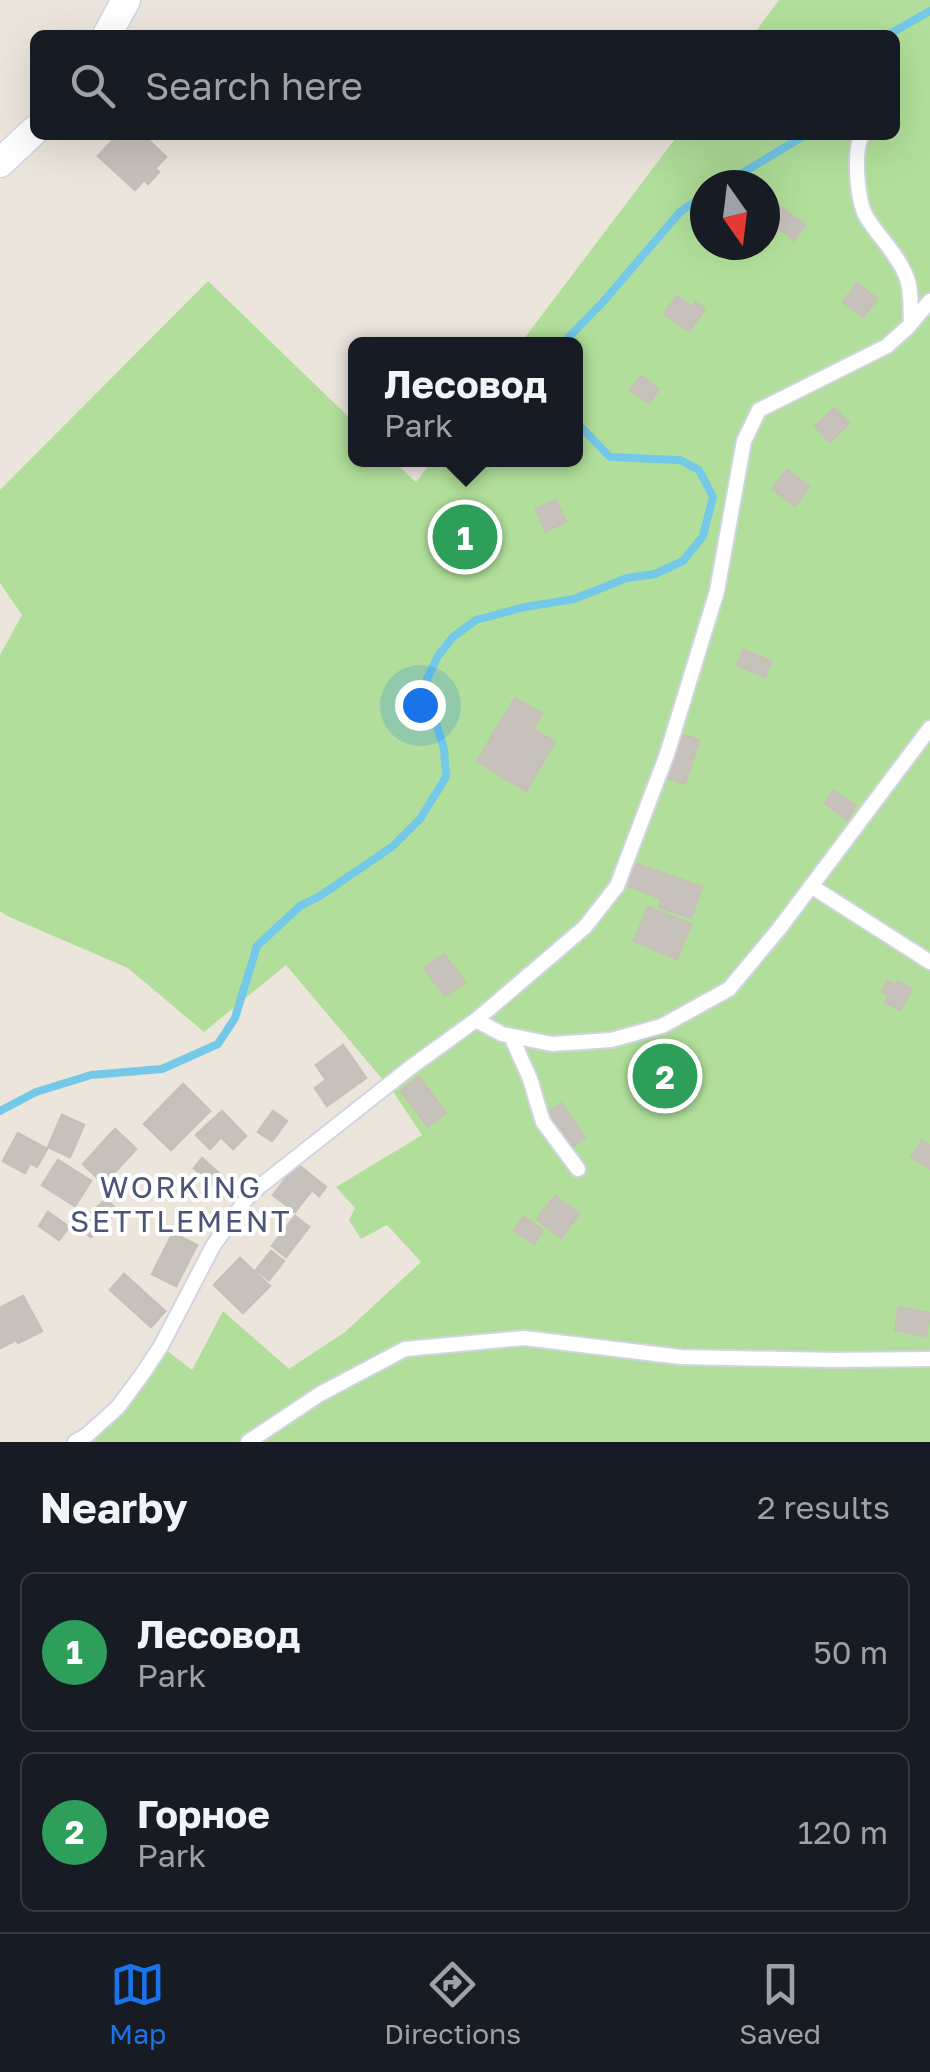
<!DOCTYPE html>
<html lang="en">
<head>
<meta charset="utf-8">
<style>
  body { margin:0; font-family:"Golos Text",sans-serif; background:#242831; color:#f1f3f6 }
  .compass { position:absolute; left:690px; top:170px; width:90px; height:90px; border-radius:50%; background:#171b24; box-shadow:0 10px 40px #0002; rotate:166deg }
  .you { position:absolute; left:420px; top:705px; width:35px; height:35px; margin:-25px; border:8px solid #fff; border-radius:50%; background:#1a73e8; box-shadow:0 0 0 15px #1a73e833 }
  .badge { display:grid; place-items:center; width:65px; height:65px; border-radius:50%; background:#1a73e8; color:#fff; font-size:32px; font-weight:700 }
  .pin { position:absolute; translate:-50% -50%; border:5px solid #fff; box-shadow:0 2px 10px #0006 }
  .popup { position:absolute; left:348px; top:337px; width:235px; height:130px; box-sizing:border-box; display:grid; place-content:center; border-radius:15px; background:#171b24; filter:drop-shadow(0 2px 8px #0005); font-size:32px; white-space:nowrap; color:#9ea1a6 }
  .popup b { font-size:38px; color:#f1f3f6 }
  .popup::after { content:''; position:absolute; left:50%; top:100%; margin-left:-20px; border:20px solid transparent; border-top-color:#171b24 }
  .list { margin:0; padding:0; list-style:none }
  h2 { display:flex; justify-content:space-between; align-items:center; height:130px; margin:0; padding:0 40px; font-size:42px }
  h2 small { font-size:32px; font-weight:400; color:#9ea1a6 }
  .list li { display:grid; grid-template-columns:65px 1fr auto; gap:30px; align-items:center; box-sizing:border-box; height:160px; margin:0 20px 20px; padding:0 20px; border:2px solid #363941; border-radius:15px }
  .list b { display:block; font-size:38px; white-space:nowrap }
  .list p { margin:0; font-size:32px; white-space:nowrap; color:#9ea1a6 }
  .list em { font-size:32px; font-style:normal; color:#9ea1a6 }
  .icon { flex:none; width:55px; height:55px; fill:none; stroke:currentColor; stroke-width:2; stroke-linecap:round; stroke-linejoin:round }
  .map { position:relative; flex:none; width:930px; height:1442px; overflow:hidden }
  .search { position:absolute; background:#171b24; box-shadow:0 10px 40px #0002; left:30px; right:30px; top:30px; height:110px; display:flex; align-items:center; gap:25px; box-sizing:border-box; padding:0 35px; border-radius:15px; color:#9ea1a6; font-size:38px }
  .sheet { height:490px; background:#171b24 }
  nav { display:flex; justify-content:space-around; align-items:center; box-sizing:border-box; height:140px; border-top:2px solid #363941; background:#171b24; font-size:28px; color:#9ea1a6 }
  nav a { display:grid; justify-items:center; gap:5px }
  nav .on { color:#1a73e8 }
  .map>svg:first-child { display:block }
  .green { fill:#b1df9b; fill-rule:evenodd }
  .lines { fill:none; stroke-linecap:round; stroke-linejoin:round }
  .stream { stroke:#74c8e8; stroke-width:8 }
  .building { fill:#c6c1bb; stroke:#c6c0b6; stroke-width:2.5 }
  .service-casing { stroke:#d1d4e1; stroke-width:18 }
  .minor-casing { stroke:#d1d4e1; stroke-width:31 }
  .service { stroke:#fff; stroke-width:14 }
  .minor { stroke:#fff; stroke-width:28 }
  .labels { text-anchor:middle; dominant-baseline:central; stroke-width:8; stroke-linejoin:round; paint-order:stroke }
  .neighbourhood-label { font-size:30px; letter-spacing:2.5px; fill:#4c5477; stroke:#fff }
</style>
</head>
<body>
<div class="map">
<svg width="930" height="1442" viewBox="0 0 930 1442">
  <rect width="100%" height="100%" fill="#ebe5dc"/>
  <!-- green -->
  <path class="green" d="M 779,0 L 930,0 L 930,1442 L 75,1442 L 87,1435 L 161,1346 L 192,1370 L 223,1311 L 289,1369 L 345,1332 L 421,1262 L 387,1225 L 361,1239 L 349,1220 L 355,1208 L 336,1187 L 422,1135 L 394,1093 L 286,965 L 204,1032 L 128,968 L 7,916 L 0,911 L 0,655 L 22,615 L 0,583 L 0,490 L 208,281 L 355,423 L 355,460 L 392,460 L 416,482 L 433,460 L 575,460 L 575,344 L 520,344 L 678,135 L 895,135 L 895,35 L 753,35 ZM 705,185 L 765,185 L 765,245 L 705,245 Z"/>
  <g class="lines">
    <!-- stream -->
    <g class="stream">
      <path d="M 888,35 L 930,11"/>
      <path d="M 723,185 L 805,135"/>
      <path d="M 562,344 L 603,302 L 680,212 L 705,195"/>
      <path d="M 0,1111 L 36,1092 L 91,1075 L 162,1069 L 218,1044 L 235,1018 L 257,946 L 300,906 L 320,896 L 393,846 L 420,819 L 446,777 L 444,749 L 433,713 L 427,679 L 438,656 L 453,637 L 476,620 L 525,607 L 574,599 L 627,578 L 655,574 L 683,561 L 703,536 L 713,497 L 699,470 L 680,460 L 610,457 L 580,426 L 575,413"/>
    </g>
  </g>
  <!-- building -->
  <g class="building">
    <path d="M 118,135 L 143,135 L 166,157 L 155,168 L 159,172 L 148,184 L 144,180 L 135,190 L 98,156 Z"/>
    <path d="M 780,207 L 805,225 L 794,240 L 780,229 L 776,234 L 766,226 Z"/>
    <path d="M 857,283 L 877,299 L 863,317 L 843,302 Z"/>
    <path d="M 677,296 L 692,307 L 695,302 L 705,309 L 689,331 L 664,314 Z"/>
    <path d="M 641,376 L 659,389 L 649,403 L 630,390 Z"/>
    <path d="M 834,408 L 849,423 L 830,442 L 815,426 Z"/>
    <path d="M 787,470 L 809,487 L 795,506 L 772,489 Z"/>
    <path d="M 556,500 L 566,522 L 545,531 L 536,509 Z"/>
    <path d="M 743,650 L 771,661 L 765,677 L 737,665 Z"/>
    <path d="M 515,698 L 542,714 L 533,729 L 555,742 L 526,791 L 477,761 Z"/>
    <path d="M 682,735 L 699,740 L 685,784 L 668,778 Z"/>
    <path d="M 834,791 L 855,805 L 847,820 L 825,803 Z"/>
    <path d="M 634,863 L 702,887 L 691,918 L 659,907 L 662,899 L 626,885 Z"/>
    <path d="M 648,907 L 691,924 L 677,959 L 634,941 Z"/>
    <path d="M 444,954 L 465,982 L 445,996 L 424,968 Z"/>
    <path d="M 887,981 L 896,985 L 898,981 L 912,989 L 900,1010 L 885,1002 L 889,996 L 882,992 Z"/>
    <path d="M 343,1045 L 366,1078 L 327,1106 L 315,1088 L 326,1080 L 316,1065 Z"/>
    <path d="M 419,1077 L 446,1113 L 428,1127 L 401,1091 Z"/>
    <path d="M 183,1084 L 210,1111 L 171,1150 L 144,1124 Z"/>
    <path d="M 561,1103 L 585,1137 L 572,1147 L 548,1112 Z"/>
    <path d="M 222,1111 L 246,1136 L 233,1149 L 221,1137 L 210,1149 L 196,1135 Z"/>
    <path d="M 273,1111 L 287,1121 L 272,1141 L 258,1132 Z"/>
    <path d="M 62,1115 L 84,1125 L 70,1157 L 48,1147 Z"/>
    <path d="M 115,1129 L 136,1149 L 104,1184 L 83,1164 Z"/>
    <path d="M 18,1133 L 47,1149 L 37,1167 L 30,1163 L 25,1173 L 3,1161 Z"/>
    <path d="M 922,1140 L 930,1146 L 929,1168 L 911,1157 Z"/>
    <path d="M 202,1158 L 226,1180 L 218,1190 L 194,1168 Z"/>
    <path d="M 58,1160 L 91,1181 L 75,1206 L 42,1185 Z"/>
    <path d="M 297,1164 L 326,1187 L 319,1196 L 312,1190 L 295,1212 L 273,1195 Z"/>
    <path d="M 555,1196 L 579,1214 L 561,1238 L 537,1219 Z"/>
    <path d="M 106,1199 L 118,1211 L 91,1237 L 78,1225 Z"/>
    <path d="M 48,1212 L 69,1227 L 59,1240 L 39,1226 Z"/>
    <path d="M 295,1216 L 309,1227 L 286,1257 L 272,1246 Z"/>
    <path d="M 524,1217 L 543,1230 L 534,1244 L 514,1230 Z"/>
    <path d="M 173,1233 L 197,1245 L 176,1286 L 152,1274 Z"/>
    <path d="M 271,1251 L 284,1261 L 269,1280 L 256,1270 Z"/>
    <path d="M 240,1258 L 270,1286 L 243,1313 L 214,1285 Z"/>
    <path d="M 124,1274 L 165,1311 L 151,1327 L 110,1290 Z"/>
    <path d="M 23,1296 L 42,1331 L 18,1343 L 0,1308 Z"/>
    <path d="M 899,1307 L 930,1313 L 926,1336 L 895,1330 Z"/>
    <path d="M 0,1309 L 16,1340 L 0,1348 Z"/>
  </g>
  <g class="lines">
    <!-- service casing -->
    <g class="service-casing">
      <g id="service">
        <path d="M 862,135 C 853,151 857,202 867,218 C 879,237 898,255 906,276 C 912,289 910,309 911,323"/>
        <path d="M 811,886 L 930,962"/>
        <path d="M 476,1020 L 502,1034 L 552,1044 L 611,1040 L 662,1026 L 729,989 L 779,929 L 930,728"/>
        <path d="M 511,1036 L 530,1079 L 543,1122 L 578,1169"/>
        <path d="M 75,1442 L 87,1435 L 118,1407 L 141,1376 L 161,1346 L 213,1246 L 250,1194 L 411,1067 L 476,1020 L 585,927 L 617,886 L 667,754 L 717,591 L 744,441 L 759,410 L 887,346 L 908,327 L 930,301"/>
        <path d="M 248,1442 L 320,1394 L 405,1349 L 524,1338 L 681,1357 L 834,1360 L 930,1359"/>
      </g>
    </g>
    <!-- minor casing -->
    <g class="minor-casing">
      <g id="minor">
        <path d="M 107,35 L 126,0"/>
        <path d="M 0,163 L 35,130"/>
      </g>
    </g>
    <!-- service -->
    <use href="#service" class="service"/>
    <!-- minor -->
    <use href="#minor" class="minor"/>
  </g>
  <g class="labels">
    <!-- neighbourhood labels -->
    <g class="neighbourhood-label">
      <text x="181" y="1187">WORKING<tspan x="181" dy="34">SETTLEMENT</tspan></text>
    </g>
  </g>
</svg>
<svg class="compass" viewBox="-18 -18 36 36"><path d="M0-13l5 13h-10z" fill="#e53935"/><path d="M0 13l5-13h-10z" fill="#9ea1a6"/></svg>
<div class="you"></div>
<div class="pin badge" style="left:465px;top:537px;background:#2e9e5b">1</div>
<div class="popup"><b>Лесовод</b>Park</div>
<div class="pin badge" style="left:665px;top:1076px;background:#2e9e5b">2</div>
<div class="search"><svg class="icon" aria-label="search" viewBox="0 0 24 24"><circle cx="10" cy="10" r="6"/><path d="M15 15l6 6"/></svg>Search here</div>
</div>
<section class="sheet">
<h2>Nearby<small>2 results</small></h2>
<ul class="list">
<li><span class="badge" style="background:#2e9e5b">1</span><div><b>Лесовод</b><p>Park</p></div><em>50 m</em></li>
<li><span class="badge" style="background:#2e9e5b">2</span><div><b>Горное</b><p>Park</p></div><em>120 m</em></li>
</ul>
</section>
<nav>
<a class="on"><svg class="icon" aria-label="map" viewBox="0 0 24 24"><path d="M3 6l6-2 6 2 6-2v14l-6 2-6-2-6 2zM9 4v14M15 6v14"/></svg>Map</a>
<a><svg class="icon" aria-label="directions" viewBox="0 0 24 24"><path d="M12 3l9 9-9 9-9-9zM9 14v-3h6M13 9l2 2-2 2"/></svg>Directions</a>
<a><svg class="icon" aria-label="saved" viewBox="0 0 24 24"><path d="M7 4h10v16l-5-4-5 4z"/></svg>Saved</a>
</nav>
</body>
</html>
